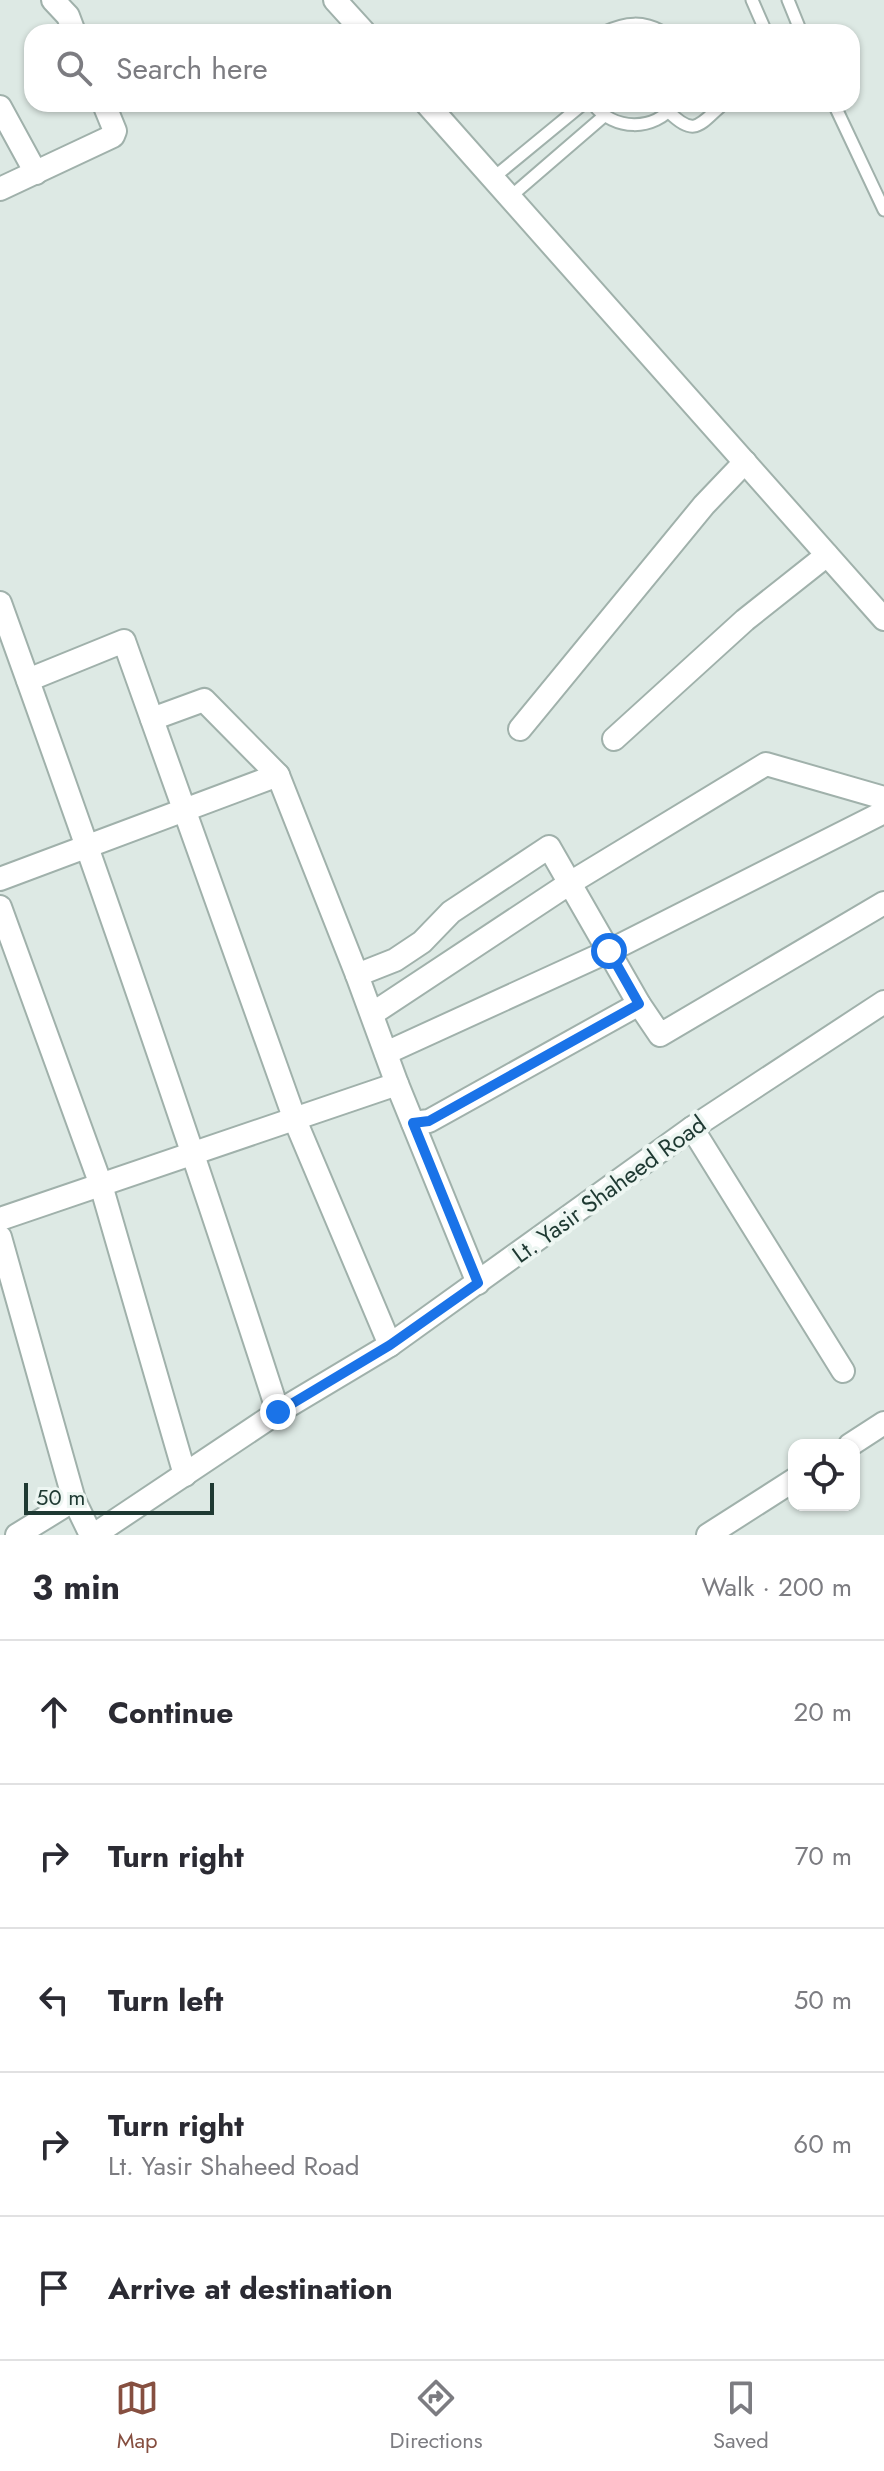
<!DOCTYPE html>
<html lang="en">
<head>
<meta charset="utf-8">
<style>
  body { margin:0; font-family:Jost,sans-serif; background:#f7f7f7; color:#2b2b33 }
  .controls { position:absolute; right:24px; bottom:24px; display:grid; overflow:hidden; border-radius:16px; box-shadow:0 2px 6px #0004 }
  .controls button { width:72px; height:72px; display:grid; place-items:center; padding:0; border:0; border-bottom:2px solid #e1e1e2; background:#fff; color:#2b2b33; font:40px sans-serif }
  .scale { position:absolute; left:24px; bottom:20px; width:190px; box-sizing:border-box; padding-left:8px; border:4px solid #1e3932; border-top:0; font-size:22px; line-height:28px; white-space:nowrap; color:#1e3932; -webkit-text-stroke:6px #edf6f2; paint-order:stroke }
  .stop { position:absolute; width:24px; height:24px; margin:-18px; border:6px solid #1a73e8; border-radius:50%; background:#fff }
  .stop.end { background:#1a73e8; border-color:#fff; box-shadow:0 2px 8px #0008 }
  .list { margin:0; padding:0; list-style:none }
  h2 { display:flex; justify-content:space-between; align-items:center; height:104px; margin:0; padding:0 32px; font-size:34px }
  h2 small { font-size:26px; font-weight:400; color:#7c7c81 }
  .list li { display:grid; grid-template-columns:52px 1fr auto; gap:24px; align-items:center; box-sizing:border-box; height:144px; padding:0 32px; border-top:2px solid #e1e1e2 }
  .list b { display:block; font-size:30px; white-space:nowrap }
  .list p { margin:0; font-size:26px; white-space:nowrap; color:#7c7c81 }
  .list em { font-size:26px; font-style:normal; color:#7c7c81 }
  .icon { flex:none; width:44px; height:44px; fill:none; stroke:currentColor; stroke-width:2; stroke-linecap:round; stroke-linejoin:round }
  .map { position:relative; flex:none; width:884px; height:1535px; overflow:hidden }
  .search { position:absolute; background:#fff; box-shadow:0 2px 6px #0004; left:24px; right:24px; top:24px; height:88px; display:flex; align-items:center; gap:20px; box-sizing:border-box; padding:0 28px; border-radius:24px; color:#7c7c81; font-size:30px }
  .sheet { height:824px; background:#fff }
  nav { display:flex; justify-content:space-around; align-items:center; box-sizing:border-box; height:112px; border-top:2px solid #e1e1e2; background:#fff; font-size:22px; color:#7c7c81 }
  nav a { display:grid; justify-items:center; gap:4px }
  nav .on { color:#864f40 }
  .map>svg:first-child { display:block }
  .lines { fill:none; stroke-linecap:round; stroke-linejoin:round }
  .lane-casing { stroke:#a0b1ab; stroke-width:15 }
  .street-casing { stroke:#a0b1ab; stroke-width:26 }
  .lane { stroke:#fff; stroke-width:11 }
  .street { stroke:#fff; stroke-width:22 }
  .route { stroke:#1a73e8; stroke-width:10 }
  .labels { text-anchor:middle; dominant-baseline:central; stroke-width:8; stroke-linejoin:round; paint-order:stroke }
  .street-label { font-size:24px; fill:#1e3932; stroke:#edf6f2 }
</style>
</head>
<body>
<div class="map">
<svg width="884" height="1535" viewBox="0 0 884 1535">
  <rect width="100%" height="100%" fill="#dde9e4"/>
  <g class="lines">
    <!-- lane casing -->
    <g class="lane-casing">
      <g id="lane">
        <path d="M 752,0 L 766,32"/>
        <path d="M 788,0 L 801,32"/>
        <path d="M 605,32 C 626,22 643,21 663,32"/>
        <path d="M 593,104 C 614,131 654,132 675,104"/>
        <path d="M 834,104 L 884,210"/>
        <path d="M 669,112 C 695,138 700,124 723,104"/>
        <path d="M 493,178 L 583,104"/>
        <path d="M 510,197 L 604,116"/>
      </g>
    </g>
    <!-- street casing -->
    <g class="street-casing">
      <g id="street">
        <path d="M 53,0 L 68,16 L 74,32"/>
        <path d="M 335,0 L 364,32"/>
        <path d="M 427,104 L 884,619"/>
        <path d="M 0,107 L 36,173"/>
        <path d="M 0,189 L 113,136 L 115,131 L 104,104"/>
        <path d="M 0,603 C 97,871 190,1140 278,1412"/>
        <path d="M 28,680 L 124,641 L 295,1120 L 390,1345"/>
        <path d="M 152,719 L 204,700 L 278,775 L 357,975"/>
        <path d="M 520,729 L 704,505 L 745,462"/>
        <path d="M 614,739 L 745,620 L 827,555"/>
        <path d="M 0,879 L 278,775"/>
        <path d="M 0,907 L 101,1185 L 185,1475"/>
        <path d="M 372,1014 L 570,883 L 766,764 L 884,798"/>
        <path d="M 386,1053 L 609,951 L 884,812"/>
        <path d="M 413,1123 L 429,1121 L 639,1004"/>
        <path d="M 692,1128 L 843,1371"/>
        <path d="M 0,1219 L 397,1084"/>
        <path d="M 0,1237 L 74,1500 L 91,1535"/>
        <path d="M 478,1283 L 397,1084 L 357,975 L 395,960 L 422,942 L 451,912 L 549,847 L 639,1004 L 660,1035 L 884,903"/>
        <path d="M 850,1445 L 884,1423"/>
        <path d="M 17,1535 L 74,1500"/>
        <path d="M 94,1535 L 278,1412 L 390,1345 L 692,1128 L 884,1002"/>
        <path d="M 708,1535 L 794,1480"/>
      </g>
    </g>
    <!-- lane -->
    <use href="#lane" class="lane"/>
    <!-- street -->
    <use href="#street" class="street"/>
  </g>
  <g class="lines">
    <!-- route -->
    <path class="route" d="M 278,1412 L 390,1345 L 478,1283 L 413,1123 L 429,1121 L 639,1004 L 609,951"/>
  </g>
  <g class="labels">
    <!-- street labels -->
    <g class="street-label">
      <text transform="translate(609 1189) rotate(-36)">Lt. Yasir Shaheed Road</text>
    </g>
  </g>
</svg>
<div class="controls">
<button><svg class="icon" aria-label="locate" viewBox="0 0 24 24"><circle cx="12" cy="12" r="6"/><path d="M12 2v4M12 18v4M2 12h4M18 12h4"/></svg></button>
</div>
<div class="scale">50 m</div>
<div class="stop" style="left:609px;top:951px"></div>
<div class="stop end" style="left:278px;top:1412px"></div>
<div class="search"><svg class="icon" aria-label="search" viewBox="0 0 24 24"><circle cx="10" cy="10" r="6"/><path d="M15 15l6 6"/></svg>Search here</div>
</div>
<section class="sheet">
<h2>3 min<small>Walk · 200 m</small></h2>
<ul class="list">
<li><svg class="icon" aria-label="ahead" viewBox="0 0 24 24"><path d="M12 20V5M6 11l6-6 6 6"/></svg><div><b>Continue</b></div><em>20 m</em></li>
<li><svg class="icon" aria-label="right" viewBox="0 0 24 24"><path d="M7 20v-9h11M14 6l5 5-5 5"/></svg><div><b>Turn right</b></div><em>70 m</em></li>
<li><svg class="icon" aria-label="left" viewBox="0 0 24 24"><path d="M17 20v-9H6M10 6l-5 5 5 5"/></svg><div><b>Turn left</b></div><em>50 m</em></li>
<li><svg class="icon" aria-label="right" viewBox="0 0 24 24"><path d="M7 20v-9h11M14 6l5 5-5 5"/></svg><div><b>Turn right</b><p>Lt. Yasir Shaheed Road</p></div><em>60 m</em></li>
<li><svg class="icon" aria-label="arrive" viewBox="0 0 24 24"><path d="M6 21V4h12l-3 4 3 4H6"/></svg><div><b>Arrive at destination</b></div></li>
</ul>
</section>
<nav>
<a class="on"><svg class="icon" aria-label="map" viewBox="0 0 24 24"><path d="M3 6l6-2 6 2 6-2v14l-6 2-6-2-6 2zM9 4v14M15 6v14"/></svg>Map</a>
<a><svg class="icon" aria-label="directions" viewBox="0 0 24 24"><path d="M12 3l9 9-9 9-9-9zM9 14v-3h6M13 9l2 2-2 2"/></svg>Directions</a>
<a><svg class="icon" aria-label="saved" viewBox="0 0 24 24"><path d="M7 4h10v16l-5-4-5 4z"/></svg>Saved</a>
</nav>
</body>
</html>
